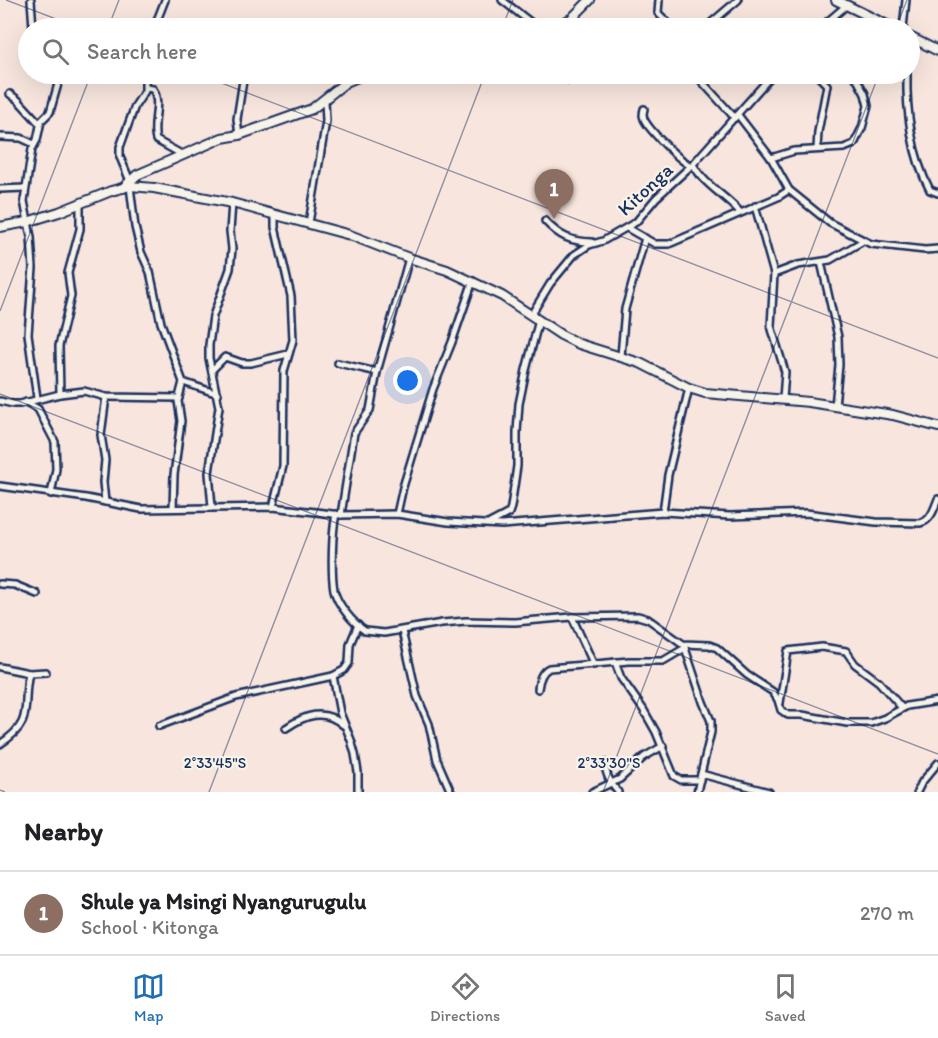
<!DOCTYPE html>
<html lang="en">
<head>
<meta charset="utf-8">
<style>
  body { margin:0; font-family:Itim,sans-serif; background:#f2f2f2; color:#202124 }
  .you { position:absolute; left:408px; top:381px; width:21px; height:21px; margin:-15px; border:4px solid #fff; border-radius:50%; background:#1a73e8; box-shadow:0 0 0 9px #1a73e833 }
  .badge { display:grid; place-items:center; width:39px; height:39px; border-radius:50%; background:#1f6fb2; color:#fff; font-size:20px; font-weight:700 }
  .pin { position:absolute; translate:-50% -50px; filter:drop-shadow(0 2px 3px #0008) }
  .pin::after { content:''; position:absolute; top:32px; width:21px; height:18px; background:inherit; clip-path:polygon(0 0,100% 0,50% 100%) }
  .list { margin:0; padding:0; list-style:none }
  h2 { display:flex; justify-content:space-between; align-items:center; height:78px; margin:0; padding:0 24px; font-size:26px }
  h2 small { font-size:20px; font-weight:400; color:#757577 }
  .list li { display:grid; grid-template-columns:39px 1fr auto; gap:18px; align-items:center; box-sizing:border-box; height:84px; padding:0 24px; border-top:2px solid #e0e0e0 }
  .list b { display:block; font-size:22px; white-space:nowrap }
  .list p { margin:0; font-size:20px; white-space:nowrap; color:#757577 }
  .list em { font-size:20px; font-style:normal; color:#757577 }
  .icon { flex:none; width:33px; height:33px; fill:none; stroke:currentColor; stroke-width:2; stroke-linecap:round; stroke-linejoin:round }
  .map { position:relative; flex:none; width:938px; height:792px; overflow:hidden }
  .search { position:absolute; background:#fff; box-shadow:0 6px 24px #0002; left:18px; right:18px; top:18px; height:66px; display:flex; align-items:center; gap:15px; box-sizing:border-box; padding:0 21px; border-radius:33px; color:#757577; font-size:22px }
  .sheet { height:162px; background:#fff }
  nav { display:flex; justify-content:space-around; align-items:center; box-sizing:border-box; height:84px; border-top:2px solid #e0e0e0; background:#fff; font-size:16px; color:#757577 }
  nav a { display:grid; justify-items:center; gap:3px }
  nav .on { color:#1f6fb2 }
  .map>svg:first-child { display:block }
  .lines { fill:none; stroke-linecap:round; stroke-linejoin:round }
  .street-casing { stroke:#1b2f5e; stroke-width:10 }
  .secondary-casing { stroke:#1b2f5e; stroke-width:12 }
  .street { stroke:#f7f3e8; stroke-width:5 }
  .secondary { stroke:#f7f3e8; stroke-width:8 }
  .ticks { fill:none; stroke:#1b2f5e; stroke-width:1.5; stroke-opacity:0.45 }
  .labels { text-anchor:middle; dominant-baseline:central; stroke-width:4.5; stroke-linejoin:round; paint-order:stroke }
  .street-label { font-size:20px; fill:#1b2f5e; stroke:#f7f3e8 }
  .ticks-label { font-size:15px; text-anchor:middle; fill:#1b2f5e; stroke:#f7f3e8; stroke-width:4.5; stroke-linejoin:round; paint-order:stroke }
</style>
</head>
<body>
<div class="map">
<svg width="938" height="792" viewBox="0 0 938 792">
  <rect width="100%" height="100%" fill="#f8e6de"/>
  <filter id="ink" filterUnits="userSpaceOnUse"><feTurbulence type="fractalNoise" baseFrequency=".0167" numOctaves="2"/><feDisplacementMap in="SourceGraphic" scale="12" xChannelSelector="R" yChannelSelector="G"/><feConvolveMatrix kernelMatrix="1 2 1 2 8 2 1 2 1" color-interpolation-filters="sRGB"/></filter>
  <g filter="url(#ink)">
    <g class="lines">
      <!-- street casing -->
      <g class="street-casing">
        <g id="street">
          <path d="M 31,0 L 33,28"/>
          <path d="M 502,0 L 534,25 L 554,27"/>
          <path d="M 659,0 L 658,13 L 673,28"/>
          <path d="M 575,16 L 586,28"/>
          <path d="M 830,20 L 833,28"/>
          <path d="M 154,28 L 165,0"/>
          <path d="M 705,28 L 738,0"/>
          <path d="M 820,28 L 847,5"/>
          <path d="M 903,28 L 906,0"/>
          <path d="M 910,60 L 915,40"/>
          <path d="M 566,74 L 570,80"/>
          <path d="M 695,74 L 735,118"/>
          <path d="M 816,74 L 827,85 L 818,132 L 817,149"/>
          <path d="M 907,74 C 906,111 912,157 930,190 L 938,193"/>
          <path d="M 146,88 L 153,89 C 162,103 151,124 156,140 L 183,155"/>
          <path d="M 10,94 L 18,100 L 40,124"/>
          <path d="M 644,109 C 643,114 642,114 644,119 C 649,130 680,161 691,166"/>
          <path d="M 738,115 L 771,158 L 789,190 L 830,223 L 871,244 L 925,250 L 938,249"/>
          <path d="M 239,135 L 237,119 L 244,74"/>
          <path d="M 0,137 L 21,138 L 34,144"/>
          <path d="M 771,158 L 794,151 L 844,148 L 854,144 L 862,128 L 868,106 L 865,94 L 854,74"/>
          <path d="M 693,164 C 703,184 726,196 740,212"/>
          <path d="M 130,181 L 120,157 L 120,147 L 135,106 L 145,91 L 145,74"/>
          <path d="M 130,186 L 135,227 L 141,252 L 150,272 L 161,323 L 183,382 L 178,401 L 181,421 L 174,475 L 173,508"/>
          <path d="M 0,189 L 25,188"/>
          <path d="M 755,206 L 774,274 L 771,326 L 785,372 L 783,399"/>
          <path d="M 545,221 C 559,236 571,242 592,242"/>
          <path d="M 309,223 L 326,121 L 325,101"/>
          <path d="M 627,228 L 655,244 L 669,244 L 778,197 L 789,190"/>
          <path d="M 821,262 L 838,337 L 839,365 L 835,406"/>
          <path d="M 774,274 L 798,265 L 830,260 L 863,241"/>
          <path d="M 531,315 L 550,284 L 574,255 L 589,245 L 603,241 L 636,222 L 656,198 L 693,164 L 773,74"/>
          <path d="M 621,356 L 625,309 L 645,238"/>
          <path d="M 338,363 L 377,372"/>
          <path d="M 212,370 L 225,357 L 242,363 L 251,363 L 288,354"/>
          <path d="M 183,382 L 218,394"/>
          <path d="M 60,394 L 59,346 L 71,296 L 68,273 L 80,229 L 80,204"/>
          <path d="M 37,398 L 28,334 L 33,268 L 31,237 L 24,201 L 32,149 L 37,140 L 41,121 L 50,112 L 58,84 L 56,79 L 43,74"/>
          <path d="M 0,401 L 13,404 L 20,404 L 60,394 L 84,391 L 106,397 L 179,398"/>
          <path d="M 26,402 L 38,409 L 55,442 L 56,469 L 51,494"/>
          <path d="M 0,486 L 86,498 L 141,509 L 273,507 L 341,515 L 397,514 L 448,522 L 502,525 L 663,512 L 730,516 L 806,513 L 876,522 L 920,523 C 931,521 934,509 938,499"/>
          <path d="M 105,502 L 103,482 L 105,460 L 101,435 L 106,397"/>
          <path d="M 212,507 L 209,473 L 219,407 L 209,358 L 209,345 L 213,316 L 230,269 L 232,249 L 230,231 L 232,203"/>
          <path d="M 273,507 L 283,466 L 284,371 L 293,340 L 291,296 L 275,227 L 275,214"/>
          <path d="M 663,512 L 668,475 L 689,388"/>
          <path d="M 336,514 C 332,532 331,572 334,590 C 337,604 353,623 365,631 L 384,633 L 442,623 L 466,621 L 515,622 L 572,617 L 638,616 L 648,619 L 683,644 L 709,645 L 717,648 L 747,675 L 773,692 L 778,700 L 781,710 L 788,715 L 802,715 L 847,723 L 871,723 L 885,718 L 907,706 L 938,701"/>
          <path d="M 397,514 L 403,487 L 433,389 L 452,342 L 473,281"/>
          <path d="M 341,515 L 354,433 L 370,410 L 377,372 L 409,258"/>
          <path d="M 490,523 L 509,513 L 511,507 L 517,466 L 517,432 L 519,404 L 526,370 L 539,320"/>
          <path d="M 0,584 L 15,585 L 37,594"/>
          <path d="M 572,617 L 594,665"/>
          <path d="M 402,631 L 417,696 L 429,724 L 437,760 L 451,792"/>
          <path d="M 684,645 L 703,702 L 711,721 L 711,732 L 701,774"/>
          <path d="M 615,662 L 621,678 L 643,709 L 656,732 L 674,776 L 681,780 L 700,780"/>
          <path d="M 0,667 L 29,673 L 46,672"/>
          <path d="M 333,676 L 340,713 L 351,740 L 355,754 L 358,772 L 358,792"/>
          <path d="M 538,689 C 539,680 541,672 549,668 L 629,661 L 663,661 L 685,648"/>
          <path d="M 780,703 L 788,651 L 822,647 L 846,651 L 855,664 L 879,682 L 902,708"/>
          <path d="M 159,726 L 236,697 L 333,676 L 344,670 L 349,663 L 350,644 L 358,625"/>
          <path d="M 286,728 C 305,715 324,708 343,725"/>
          <path d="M 0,744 C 36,721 21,707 29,673"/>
          <path d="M 605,763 C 605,774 611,784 618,792"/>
          <path d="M 592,792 L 620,779 L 644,757 L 663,746"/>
          <path d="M 697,792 L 701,774 L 769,792"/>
          <path d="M 917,792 L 922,782 L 938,763"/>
        </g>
      </g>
      <!-- secondary casing -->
      <g class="secondary-casing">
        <g id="secondary">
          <path d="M 836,0 L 893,28"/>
          <path d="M 552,28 L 571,19 L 590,0"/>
          <path d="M 910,37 L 938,51"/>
          <path d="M 123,188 L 137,175 L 222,138 L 239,135 L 312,109 L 346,82 L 365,74"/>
          <path d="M 0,227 L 27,222 L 59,212 L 111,191 L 130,186 L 154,188 L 232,203 L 350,235 L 409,258 L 447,270 L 502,296 L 561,335 L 579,344 L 640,363 L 689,388 L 705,393 L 809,402 L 893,415 L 938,427"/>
        </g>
      </g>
      <!-- street -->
      <use href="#street" class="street"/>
      <!-- secondary -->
      <use href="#secondary" class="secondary"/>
    </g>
  </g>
  <!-- ticks -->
  <path class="ticks" d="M 6,0 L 80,28M 108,28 L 119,0M 502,28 L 513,0M 896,28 L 907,0M 198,74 L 938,358M 0,311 L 91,74M 0,394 L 938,754M 0,790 L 5,792M 209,792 L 485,74M 603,792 L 879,74"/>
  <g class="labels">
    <!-- street labels -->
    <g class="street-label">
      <text transform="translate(645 189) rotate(-43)">Kitonga</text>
    </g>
  </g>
  <g class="ticks-label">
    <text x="215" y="768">2°33'45"S</text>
    <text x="609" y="768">2°33'30"S</text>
  </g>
</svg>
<div class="you"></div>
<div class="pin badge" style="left:554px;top:219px;background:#8d6e63">1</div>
<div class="search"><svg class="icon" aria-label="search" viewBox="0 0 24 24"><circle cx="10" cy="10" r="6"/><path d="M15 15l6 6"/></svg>Search here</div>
</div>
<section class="sheet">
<h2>Nearby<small></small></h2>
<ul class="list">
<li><span class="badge" style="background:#8d6e63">1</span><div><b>Shule ya Msingi Nyangurugulu</b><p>School · Kitonga</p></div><em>270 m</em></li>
</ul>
</section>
<nav>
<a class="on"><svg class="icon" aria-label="map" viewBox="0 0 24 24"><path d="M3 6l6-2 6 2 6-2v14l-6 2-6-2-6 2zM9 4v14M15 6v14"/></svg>Map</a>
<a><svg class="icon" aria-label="directions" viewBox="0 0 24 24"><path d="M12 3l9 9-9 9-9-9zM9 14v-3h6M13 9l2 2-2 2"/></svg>Directions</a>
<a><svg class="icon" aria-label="saved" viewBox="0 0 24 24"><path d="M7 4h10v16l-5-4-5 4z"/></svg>Saved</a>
</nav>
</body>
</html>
